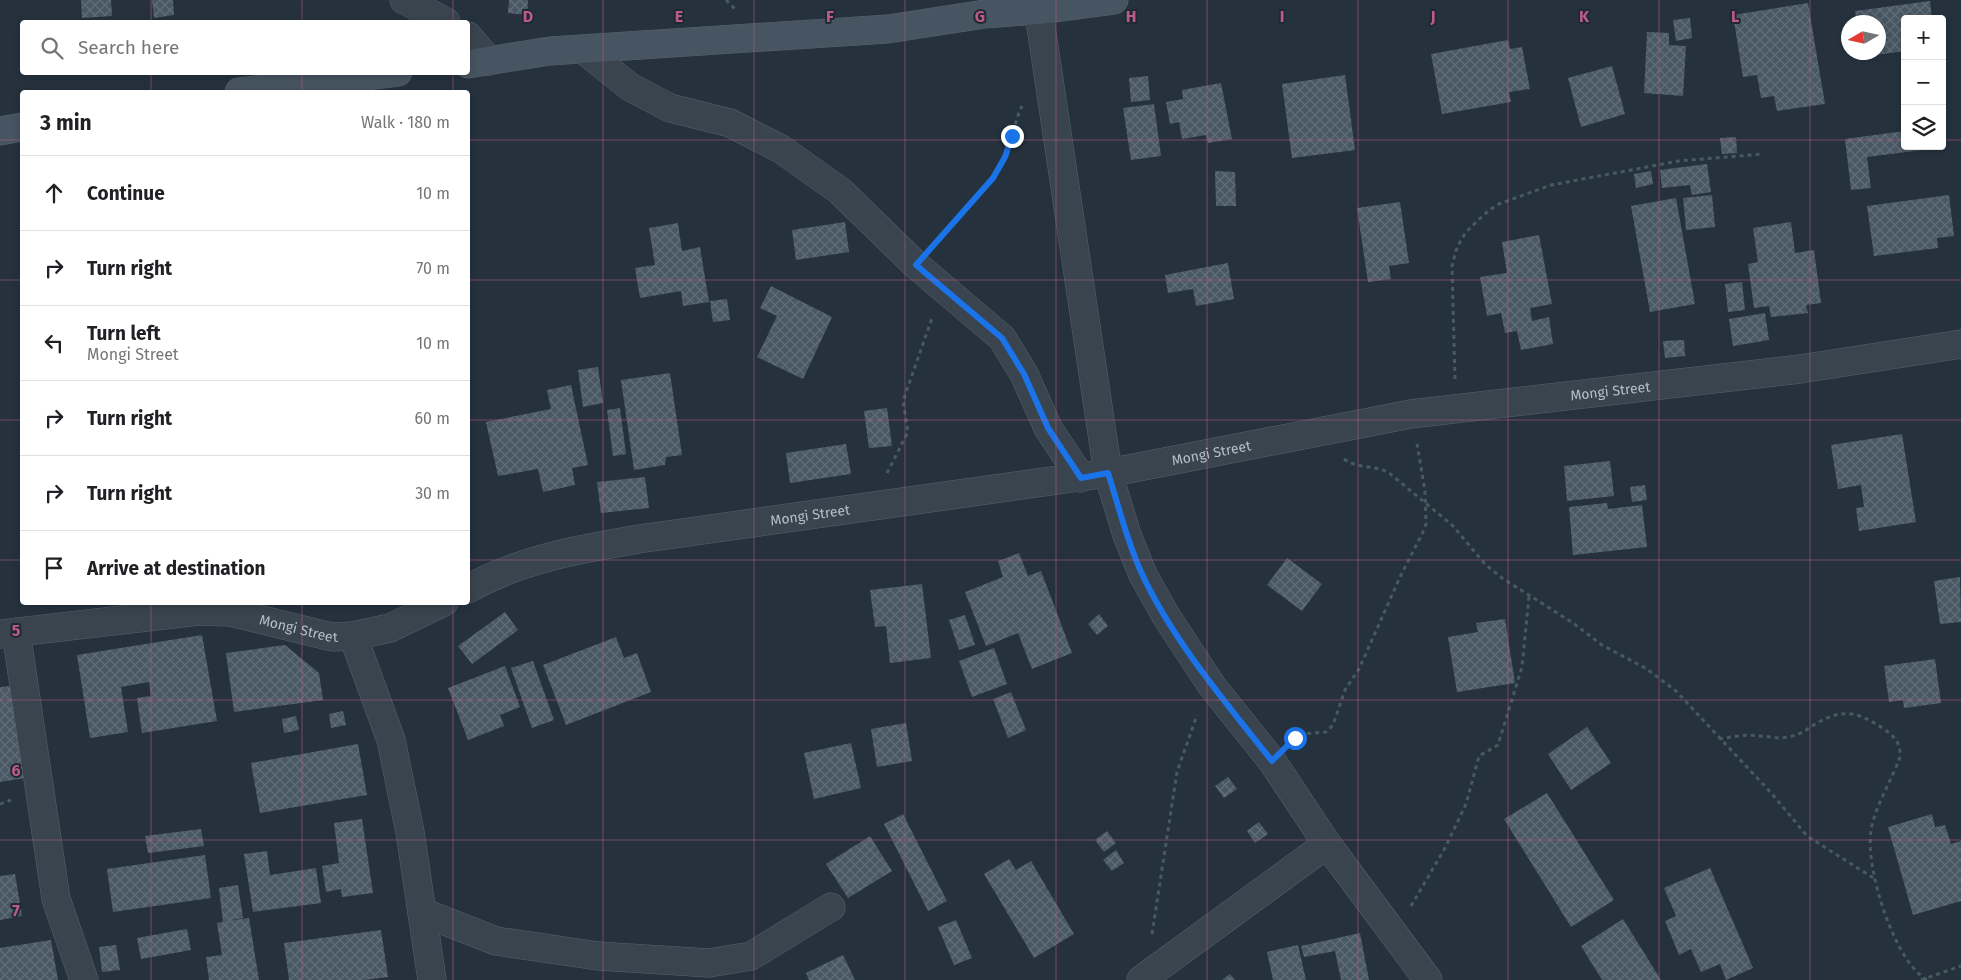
<!DOCTYPE html>
<html lang="en">
<head>
<meta charset="utf-8">
<style>
  body { margin:0; font-family:"Fira Sans",sans-serif; background:#f6f6f6; color:#202124 }
  .controls { position:absolute; right:15px; top:15px; display:grid; overflow:hidden; border-radius:5px; box-shadow:0 2px 8px #0003 }
  .controls button { width:45px; height:45px; display:grid; place-items:center; padding:0; border:0; border-bottom:1px solid #e0e0e0; background:#fff; color:#202124; font:25px sans-serif }
  .compass { position:absolute; left:1841px; top:15px; width:45px; height:45px; border-radius:50%; background:#fff; box-shadow:0 2px 8px #0003; rotate:261deg }
  .stop { position:absolute; width:15px; height:15px; margin:-11px; border:4px solid #1a73e8; border-radius:50%; background:#fff }
  .stop.end { background:#1a73e8; border-color:#fff; box-shadow:0 1px 5px #0008 }
  .list { margin:0; padding:0; list-style:none }
  h2 { display:flex; justify-content:space-between; align-items:center; height:65px; margin:0; padding:0 20px; font-size:21px }
  h2 small { font-size:16px; font-weight:400; color:#757577 }
  .list li { display:grid; grid-template-columns:32px 1fr auto; gap:15px; align-items:center; box-sizing:border-box; height:75px; padding:0 20px; border-top:1px solid #e0e0e0 }
  .list b { display:block; font-size:19px; white-space:nowrap }
  .list p { margin:0; font-size:16px; white-space:nowrap; color:#757577 }
  .list em { font-size:16px; font-style:normal; color:#757577 }
  .icon { flex:none; width:28px; height:28px; fill:none; stroke:currentColor; stroke-width:2; stroke-linecap:round; stroke-linejoin:round }
  .map { position:relative; flex:none; width:1961px; height:980px; overflow:hidden }
  .search { position:absolute; background:#fff; box-shadow:0 2px 8px #0003; left:20px; top:20px; width:450px; height:55px; display:flex; align-items:center; gap:12px; box-sizing:border-box; padding:0 18px; border-radius:5px; color:#757577; font-size:19px }
  .panel { position:absolute; background:#fff; box-shadow:0 2px 8px #0003; left:20px; top:90px; width:450px; height:515px; border-radius:5px }
  .map>svg:first-child { display:block }
  .building { fill:url(#building-cross-hatch) }
  .lines { fill:none; stroke-linecap:round; stroke-linejoin:round }
  .street-casing { stroke:#57626c; stroke-width:29 }
  .secondary-casing { stroke:#57626c; stroke-width:29 }
  .path { stroke:#455b5c; stroke-width:3; stroke-dasharray:4 4; stroke-linecap:butt }
  .street { stroke:#39444e; stroke-width:28 }
  .secondary { stroke:#475461; stroke-width:28 }
  .route { stroke:#1a73e8; stroke-width:6 }
  .grid { fill:none; stroke:#bd5b87; stroke-width:1; stroke-opacity:0.55 }
  .labels { text-anchor:middle; dominant-baseline:central; stroke-width:4; stroke-linejoin:round; paint-order:stroke }
  .street-label { font-size:14px; fill:#b5bfc9; stroke:#1e2933 }
  .grid-label { font-size:16px; text-anchor:middle; font-weight:bold; fill:#bd5b87; stroke:#1e2933; stroke-width:4; stroke-linejoin:round; paint-order:stroke }
</style>
</head>
<body>
<div class="map">
<svg width="1961" height="980" viewBox="0 0 1961 980">
  <defs>
    <pattern id="building-cross-hatch" width="8" height="8" patternUnits="userSpaceOnUse" patternTransform="scale(1.25)"><rect width="8" height="8" fill="#495864"/><path d="M0 0l8 8M0 8l8-8" fill="none" stroke="#616e79"/></pattern>
  </defs>
  <rect width="100%" height="100%" fill="#25323e"/>
  <!-- building -->
  <g class="building">
    <path d="M 81,0 L 111,0 L 112,16 L 82,18 Z"/>
    <path d="M 152,0 L 173,0 L 174,15 L 154,18 Z"/>
    <path d="M 509,0 L 528,0 L 527,15 L 508,13 Z"/>
    <path d="M 1930,1 L 1932,19 L 1905,19 L 1905,51 L 1861,57 L 1861,52 L 1878,52 L 1878,22 L 1857,22 L 1855,11 Z"/>
    <path d="M 1808,3 L 1825,104 L 1777,111 L 1774,96 L 1761,98 L 1757,75 L 1743,77 L 1733,15 Z"/>
    <path d="M 1690,18 L 1692,38 L 1676,41 L 1673,20 Z"/>
    <path d="M 1647,32 L 1669,33 L 1669,45 L 1686,46 L 1683,96 L 1644,93 Z"/>
    <path d="M 1508,40 L 1510,49 L 1522,47 L 1530,89 L 1509,92 L 1511,102 L 1442,114 L 1431,54 Z"/>
    <path d="M 1612,66 L 1625,114 L 1581,127 L 1568,78 Z"/>
    <path d="M 1345,75 L 1355,150 L 1292,158 L 1282,84 Z"/>
    <path d="M 1148,76 L 1150,100 L 1131,102 L 1129,78 Z"/>
    <path d="M 1221,83 L 1232,139 L 1208,143 L 1206,135 L 1182,139 L 1179,122 L 1170,124 L 1166,102 L 1183,99 L 1182,90 Z"/>
    <path d="M 1154,104 L 1161,156 L 1131,160 L 1123,108 Z"/>
    <path d="M 1905,131 L 1905,146 L 1929,146 L 1930,149 L 1867,157 L 1871,188 L 1851,190 L 1845,139 Z"/>
    <path d="M 1736,137 L 1737,153 L 1722,154 L 1720,138 Z"/>
    <path d="M 1707,164 L 1711,192 L 1692,195 L 1690,185 L 1662,188 L 1660,170 Z"/>
    <path d="M 1215,171 L 1235,172 L 1236,206 L 1216,206 Z"/>
    <path d="M 1651,171 L 1653,184 L 1636,188 L 1634,174 Z"/>
    <path d="M 1712,195 L 1715,227 L 1686,230 L 1683,198 Z"/>
    <path d="M 1949,195 L 1954,236 L 1937,238 L 1938,248 L 1874,256 L 1867,206 Z"/>
    <path d="M 1676,198 L 1695,304 L 1650,312 L 1631,206 Z"/>
    <path d="M 1400,202 L 1409,263 L 1389,266 L 1391,279 L 1368,282 L 1357,208 Z"/>
    <path d="M 845,222 L 849,252 L 796,260 L 792,230 Z"/>
    <path d="M 1791,222 L 1795,253 L 1814,250 L 1821,303 L 1806,305 L 1808,313 L 1771,317 L 1769,306 L 1754,308 L 1748,264 L 1758,262 L 1753,228 Z"/>
    <path d="M 678,223 L 682,251 L 700,247 L 709,302 L 683,306 L 681,291 L 640,298 L 635,268 L 655,265 L 649,228 Z"/>
    <path d="M 1539,235 L 1552,304 L 1530,308 L 1532,321 L 1549,317 L 1553,344 L 1521,350 L 1517,331 L 1505,333 L 1501,313 L 1487,316 L 1480,277 L 1507,273 L 1502,242 Z"/>
    <path d="M 1228,263 L 1234,299 L 1196,306 L 1193,289 L 1168,293 L 1165,275 Z"/>
    <path d="M 1742,282 L 1745,310 L 1728,312 L 1725,284 Z"/>
    <path d="M 771,286 L 832,317 L 803,379 L 757,357 L 777,316 L 760,308 Z"/>
    <path d="M 727,299 L 730,320 L 713,322 L 710,301 Z"/>
    <path d="M 1765,313 L 1769,340 L 1733,346 L 1729,319 Z"/>
    <path d="M 1684,340 L 1685,356 L 1665,358 L 1663,341 Z"/>
    <path d="M 598,367 L 603,403 L 583,407 L 578,370 Z"/>
    <path d="M 670,373 L 682,455 L 666,457 L 665,465 L 634,470 L 621,380 Z"/>
    <path d="M 571,385 L 588,465 L 572,468 L 575,485 L 543,492 L 538,469 L 498,476 L 486,422 L 551,409 L 547,390 Z"/>
    <path d="M 620,408 L 626,454 L 613,456 L 607,410 Z"/>
    <path d="M 887,408 L 892,446 L 869,448 L 864,411 Z"/>
    <path d="M 1902,434 L 1916,522 L 1859,531 L 1856,508 L 1864,507 L 1861,485 L 1838,489 L 1831,445 Z"/>
    <path d="M 846,444 L 851,474 L 790,483 L 786,453 Z"/>
    <path d="M 1610,461 L 1614,496 L 1567,501 L 1564,466 Z"/>
    <path d="M 645,477 L 649,508 L 601,513 L 597,482 Z"/>
    <path d="M 1645,485 L 1647,500 L 1632,502 L 1630,487 Z"/>
    <path d="M 1607,503 L 1608,509 L 1642,505 L 1647,547 L 1573,555 L 1569,507 Z"/>
    <path d="M 1019,553 L 1028,576 L 1041,571 L 1072,653 L 1032,669 L 1018,633 L 986,646 L 965,592 L 1003,577 L 998,561 Z"/>
    <path d="M 1287,558 L 1322,584 L 1302,611 L 1267,585 Z"/>
    <path d="M 1960,577 L 1961,622 L 1940,624 L 1934,581 Z"/>
    <path d="M 922,584 L 931,658 L 890,663 L 886,626 L 875,627 L 870,590 Z"/>
    <path d="M 505,612 L 518,630 L 472,664 L 458,646 Z"/>
    <path d="M 1099,614 L 1108,626 L 1097,635 L 1088,624 Z"/>
    <path d="M 965,615 L 975,645 L 959,650 L 949,620 Z"/>
    <path d="M 1505,619 L 1515,683 L 1457,692 L 1448,637 L 1478,632 L 1476,623 Z"/>
    <path d="M 202,635 L 217,721 L 142,733 L 137,698 L 151,696 L 149,682 L 121,687 L 128,732 L 90,738 L 77,655 Z"/>
    <path d="M 616,637 L 624,658 L 637,653 L 651,692 L 566,725 L 543,665 Z"/>
    <path d="M 285,645 L 319,673 L 323,700 L 234,712 L 226,653 Z"/>
    <path d="M 994,648 L 1007,684 L 972,697 L 959,661 Z"/>
    <path d="M 1935,659 L 1941,703 L 1904,708 L 1903,700 L 1889,702 L 1884,666 Z"/>
    <path d="M 533,661 L 554,720 L 532,728 L 511,668 Z"/>
    <path d="M 505,666 L 520,707 L 500,715 L 504,726 L 468,740 L 448,688 Z"/>
    <path d="M 12,686 L 25,778 L 0,782 L 0,687 Z"/>
    <path d="M 1011,692 L 1026,730 L 1008,738 L 993,699 Z"/>
    <path d="M 343,711 L 346,725 L 331,728 L 329,714 Z"/>
    <path d="M 296,716 L 299,730 L 284,733 L 282,719 Z"/>
    <path d="M 906,723 L 912,761 L 877,767 L 871,729 Z"/>
    <path d="M 1587,727 L 1611,763 L 1571,790 L 1548,754 Z"/>
    <path d="M 851,743 L 861,788 L 814,799 L 804,753 Z"/>
    <path d="M 358,744 L 367,795 L 260,813 L 251,763 Z"/>
    <path d="M 1228,777 L 1237,789 L 1224,798 L 1215,786 Z"/>
    <path d="M 1547,793 L 1614,900 L 1571,927 L 1504,819 Z"/>
    <path d="M 903,814 L 947,901 L 928,911 L 884,824 Z"/>
    <path d="M 1932,814 L 1935,827 L 1945,825 L 1951,844 L 1961,841 L 1961,901 L 1913,915 L 1888,827 Z"/>
    <path d="M 362,819 L 373,893 L 342,897 L 341,889 L 326,892 L 322,866 L 339,863 L 334,823 Z"/>
    <path d="M 1259,822 L 1268,834 L 1255,843 L 1247,831 Z"/>
    <path d="M 201,829 L 204,846 L 148,853 L 145,836 Z"/>
    <path d="M 1107,831 L 1116,843 L 1104,852 L 1095,840 Z"/>
    <path d="M 870,836 L 892,871 L 848,898 L 826,864 Z"/>
    <path d="M 1116,850 L 1124,863 L 1112,871 L 1103,860 Z"/>
    <path d="M 267,851 L 270,875 L 316,868 L 321,903 L 253,912 L 244,854 Z"/>
    <path d="M 205,855 L 211,898 L 113,912 L 107,869 Z"/>
    <path d="M 1009,859 L 1016,870 L 1031,861 L 1074,934 L 1034,958 L 984,874 Z"/>
    <path d="M 1710,868 L 1753,968 L 1726,980 L 1720,964 L 1701,972 L 1691,949 L 1679,955 L 1665,921 L 1676,916 L 1664,888 Z"/>
    <path d="M 15,874 L 22,916 L 0,920 L 0,876 Z"/>
    <path d="M 238,885 L 243,918 L 226,921 L 249,918 L 259,980 L 209,980 L 206,957 L 222,955 L 217,923 L 223,922 L 219,888 Z"/>
    <path d="M 1623,919 L 1661,980 L 1602,980 L 1581,946 Z"/>
    <path d="M 956,920 L 972,958 L 954,965 L 938,927 Z"/>
    <path d="M 187,929 L 191,950 L 141,959 L 137,938 Z"/>
    <path d="M 381,930 L 388,977 L 364,980 L 289,980 L 284,943 Z"/>
    <path d="M 1360,933 L 1369,980 L 1341,980 L 1335,951 L 1304,957 L 1301,946 Z"/>
    <path d="M 51,940 L 58,980 L 0,980 L 0,948 Z"/>
    <path d="M 116,945 L 120,970 L 102,972 L 99,947 Z"/>
    <path d="M 1298,945 L 1306,980 L 1273,980 L 1267,952 Z"/>
    <path d="M 843,955 L 855,980 L 809,980 L 806,973 Z"/>
    <path d="M 1230,974 L 1235,980 L 1222,980 Z"/>
  </g>
  <g class="lines">
    <!-- street casing -->
    <g class="street-casing">
      <g id="street">
        <path d="M 404,0 L 446,22"/>
        <path d="M 1037,0 L 1108,473 L 1127,535 L 1143,575 L 1166,616 L 1212,686 L 1272,761 L 1327,844 L 1428,980"/>
        <path d="M 468,36 L 489,61"/>
        <path d="M 584,50 L 630,87 L 670,108 L 730,123 L 781,149 L 840,191 L 916,265 L 1002,338 L 1024,374 L 1048,428 L 1081,478"/>
        <path id="s1" d="M 468,589 C 520,559 580,549 639,539 L 1108,473 L 1411,414 L 1800,369 L 1961,344"/>
        <path d="M 16,632 L 56,899 L 84,980"/>
        <path id="s2" d="M 0,634 L 199,611 L 230,612 L 332,637 L 353,636 L 390,628 L 444,602"/>
        <path d="M 353,636 L 391,740 L 410,832 L 432,980"/>
        <path d="M 422,912 L 496,941 L 598,956 L 709,963 L 751,956 L 831,907"/>
        <path d="M 1141,980 L 1327,844"/>
      </g>
    </g>
    <!-- secondary casing -->
    <g class="secondary-casing">
      <g id="secondary">
        <path d="M 468,64 L 550,51 L 888,29 L 985,14 L 1038,10 L 1114,0"/>
        <path d="M 239,92 L 398,72"/>
        <path d="M 0,131 L 22,127"/>
      </g>
    </g>
    <!-- path -->
    <g class="path">
      <path d="M 726,0 L 735,9"/>
      <path d="M 936,242 C 959,215 989,190 1004,157 C 1012,141 1014,123 1022,106"/>
      <path d="M 1455,379 L 1452,266 L 1457,247 L 1466,232 L 1488,211 L 1499,204 L 1551,185 L 1679,161 L 1763,154"/>
      <path d="M 1344,459 C 1358,469 1373,465 1388,472 L 1452,525 L 1485,564 L 1502,578 L 1573,623 L 1602,645 L 1647,669 L 1676,691 L 1773,795 L 1807,836 L 1875,879"/>
      <path d="M 887,473 L 908,432 L 903,401 L 932,318"/>
      <path d="M 1719,739 C 1732,737 1745,734 1758,736 C 1768,736 1778,739 1788,737 C 1801,735 1808,728 1819,722 C 1845,707 1861,714 1884,729 C 1894,736 1901,743 1900,757 C 1892,780 1874,808 1871,831 C 1865,868 1894,961 1927,980"/>
      <path d="M 1293,740 L 1302,734 L 1326,732 L 1333,725 L 1345,690 L 1359,669 L 1400,577 L 1422,534 L 1426,524 L 1425,491 L 1417,444"/>
      <path d="M 0,804 L 11,800"/>
      <path d="M 1411,906 L 1445,848 L 1466,804 L 1479,756 L 1498,745 L 1522,667 L 1529,596"/>
      <path d="M 1152,934 L 1177,772 L 1197,715"/>
      <path d="M 1921,980 L 1961,966"/>
    </g>
    <!-- street -->
    <use href="#street" class="street"/>
    <!-- secondary -->
    <use href="#secondary" class="secondary"/>
  </g>
  <g class="lines">
    <!-- route -->
    <path class="route" d="M 1012,136 L 1005,157 L 993,178 L 916,265 L 1002,338 L 1024,374 L 1048,428 L 1081,478 L 1108,473 C 1119,507 1127,542 1142,574 C 1173,641 1227,704 1272,761 L 1295,738"/>
  </g>
  <!-- grid -->
  <path class="grid" d="M 151,0 L 151,22M 302,0 L 302,22M 453,0 L 453,22M 603,0 L 603,980M 754,0 L 754,980M 905,0 L 905,980M 1056,0 L 1056,980M 1207,0 L 1207,980M 1358,0 L 1358,980M 1508,0 L 1508,980M 1659,0 L 1659,980M 1810,0 L 1810,980M 151,72 L 151,92M 302,72 L 302,92M 453,72 L 453,92M 0,140 L 22,140M 468,140 L 1905,140M 1942,140 L 1961,140M 0,280 L 22,280M 468,280 L 1961,280M 0,420 L 22,420M 468,420 L 1961,420M 0,560 L 22,560M 468,560 L 1961,560M 151,602 L 151,980M 302,602 L 302,980M 453,602 L 453,980M 0,700 L 1961,700M 0,840 L 1961,840"/>
  <g class="labels">
    <!-- street labels -->
    <g class="street-label">
      <text stroke="none"><textPath href="#s1" startOffset="1162">Mongi Street</textPath></text>
      <text stroke="none"><textPath href="#s1" startOffset="758">Mongi Street</textPath></text>
      <text stroke="none"><textPath href="#s1" startOffset="352">Mongi Street</textPath></text>
      <text stroke="none"><textPath href="#s2" startOffset="302">Mongi Street</textPath></text>
    </g>
  </g>
  <g class="grid-label">
    <text x="528" y="22">D</text>
    <text x="679" y="22">E</text>
    <text x="830" y="22">F</text>
    <text x="980" y="22">G</text>
    <text x="1131" y="22">H</text>
    <text x="1282" y="22">I</text>
    <text x="1433" y="22">J</text>
    <text x="1584" y="22">K</text>
    <text x="1735" y="22">L</text>
    <text x="16" y="636">5</text>
    <text x="16" y="776">6</text>
    <text x="16" y="916">7</text>
  </g>
</svg>
<div class="controls">
<button>+</button>
<button>−</button>
<button><svg class="icon" aria-label="layers" viewBox="0 0 24 24"><path d="M12 4l9 5-9 5-9-5zM3 14l9 5 9-5"/></svg></button>
</div>
<svg class="compass" viewBox="-18 -18 36 36"><path d="M0-13l5 13h-10z" fill="#e53935"/><path d="M0 13l5-13h-10z" fill="#757577"/></svg>
<div class="stop" style="left:1295px;top:738px"></div>
<div class="stop end" style="left:1012px;top:136px"></div>
<div class="search"><svg class="icon" aria-label="search" viewBox="0 0 24 24"><circle cx="10" cy="10" r="6"/><path d="M15 15l6 6"/></svg>Search here</div>
<section class="panel">
<h2>3 min<small>Walk · 180 m</small></h2>
<ul class="list">
<li><svg class="icon" aria-label="ahead" viewBox="0 0 24 24"><path d="M12 20V5M6 11l6-6 6 6"/></svg><div><b>Continue</b></div><em>10 m</em></li>
<li><svg class="icon" aria-label="right" viewBox="0 0 24 24"><path d="M7 20v-9h11M14 6l5 5-5 5"/></svg><div><b>Turn right</b></div><em>70 m</em></li>
<li><svg class="icon" aria-label="left" viewBox="0 0 24 24"><path d="M17 20v-9H6M10 6l-5 5 5 5"/></svg><div><b>Turn left</b><p>Mongi Street</p></div><em>10 m</em></li>
<li><svg class="icon" aria-label="right" viewBox="0 0 24 24"><path d="M7 20v-9h11M14 6l5 5-5 5"/></svg><div><b>Turn right</b></div><em>60 m</em></li>
<li><svg class="icon" aria-label="right" viewBox="0 0 24 24"><path d="M7 20v-9h11M14 6l5 5-5 5"/></svg><div><b>Turn right</b></div><em>30 m</em></li>
<li><svg class="icon" aria-label="arrive" viewBox="0 0 24 24"><path d="M6 21V4h12l-3 4 3 4H6"/></svg><div><b>Arrive at destination</b></div></li>
</ul>
</section>
</div>
</body>
</html>
